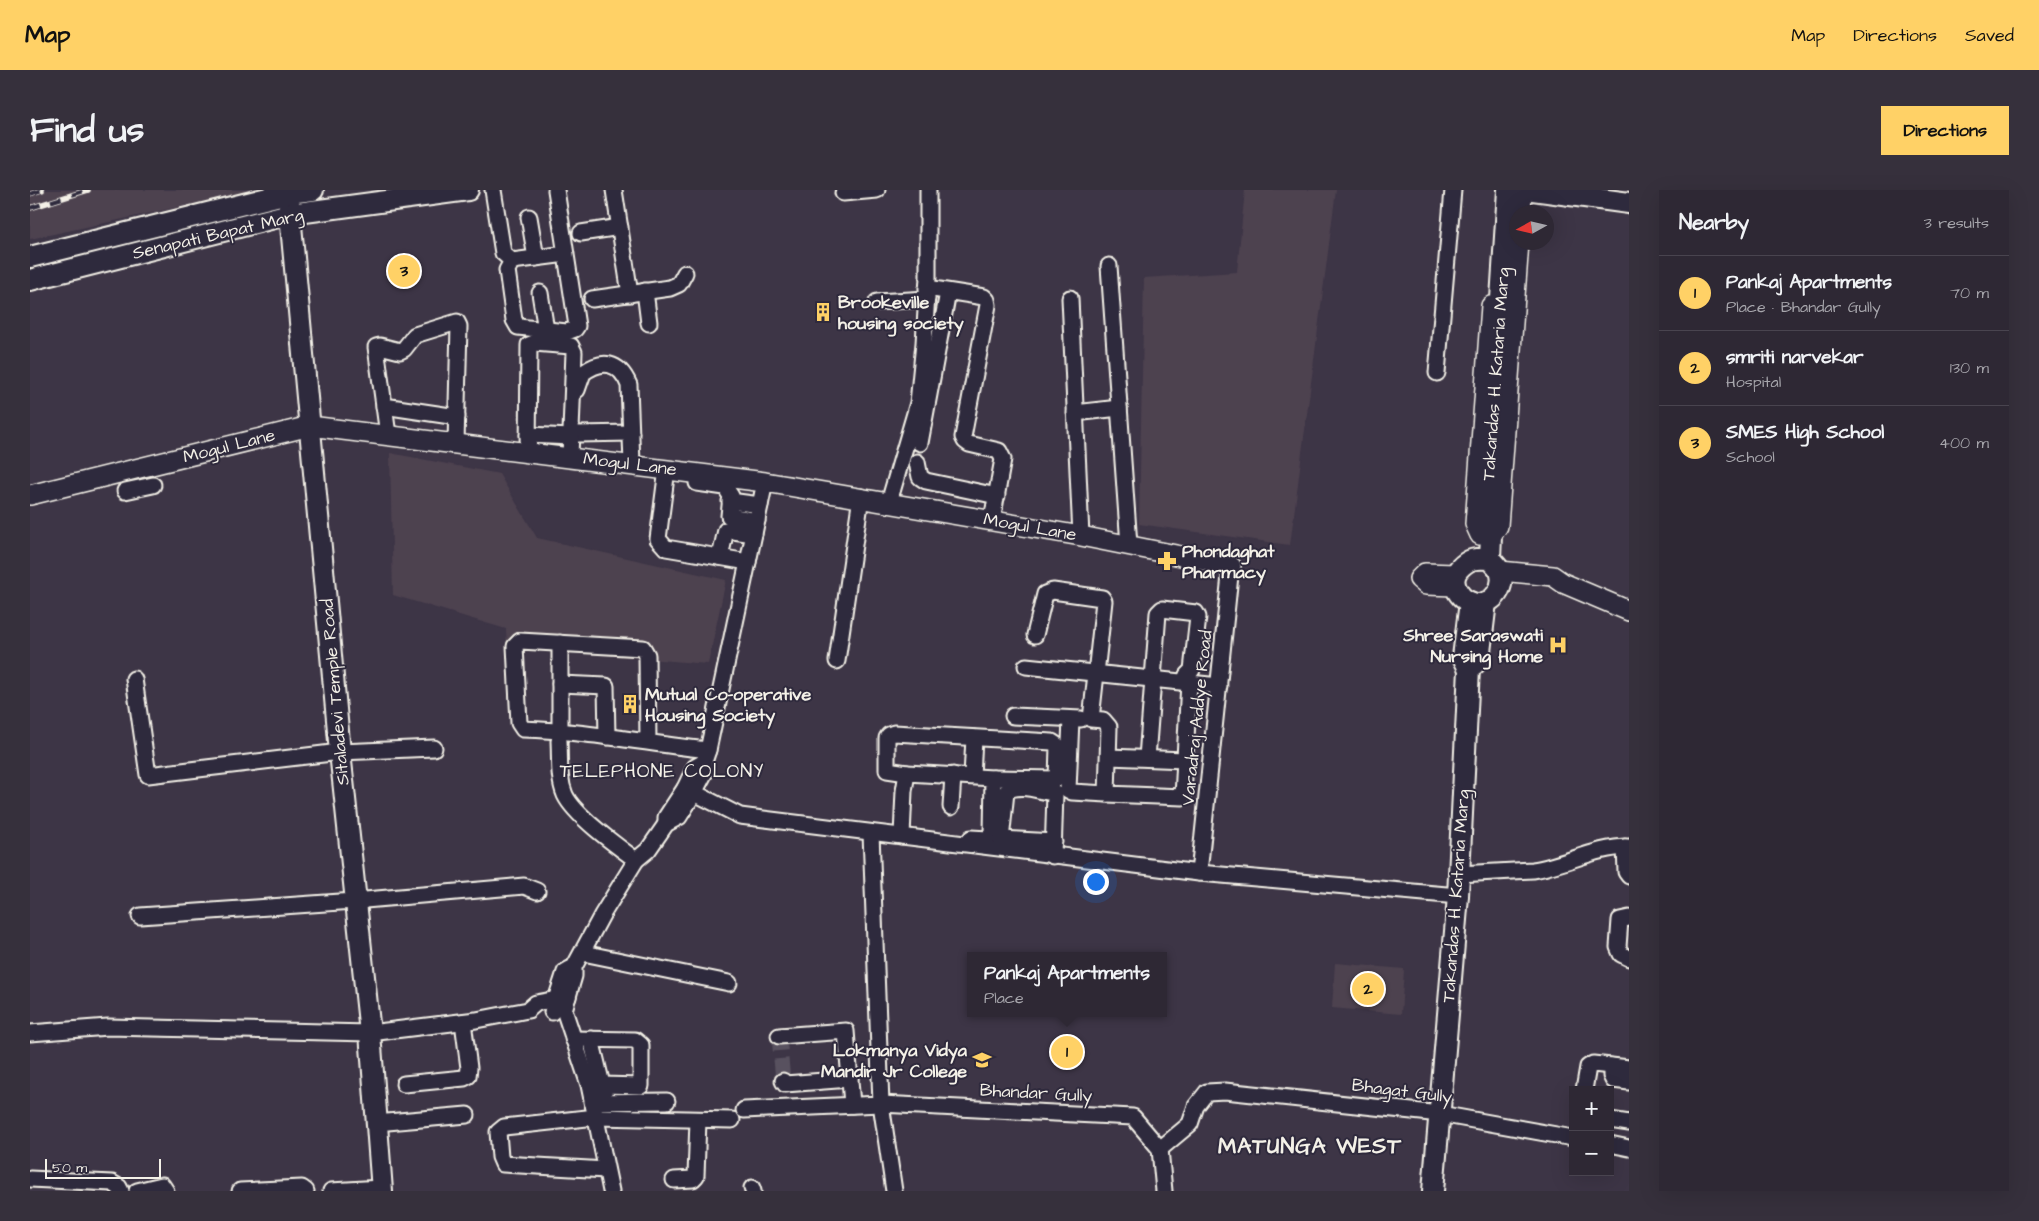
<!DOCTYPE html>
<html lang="en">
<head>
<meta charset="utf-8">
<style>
  body { margin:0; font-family:"Architects Daughter",sans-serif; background:#36303c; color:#f1f3f6 }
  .controls { position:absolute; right:15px; bottom:15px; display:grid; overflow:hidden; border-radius:0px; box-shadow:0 5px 20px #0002 }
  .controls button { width:45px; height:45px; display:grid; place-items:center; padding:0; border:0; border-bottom:1px solid #49444f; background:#2e2834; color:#f1f3f6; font:25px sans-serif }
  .compass { position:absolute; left:1479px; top:15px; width:45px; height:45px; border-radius:50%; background:#2e2834; box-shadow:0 5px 20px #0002; rotate:262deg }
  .scale { position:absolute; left:15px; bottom:12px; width:116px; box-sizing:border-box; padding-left:5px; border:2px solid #f4f1e8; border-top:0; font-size:14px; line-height:18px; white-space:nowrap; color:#f4f1e8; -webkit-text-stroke:4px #2f2a3d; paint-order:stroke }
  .you { position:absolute; left:1065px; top:691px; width:18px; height:18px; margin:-12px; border:4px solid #fff; border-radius:50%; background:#1a73e8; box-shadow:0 0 0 8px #1a73e833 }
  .badge { display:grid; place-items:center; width:32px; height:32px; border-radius:50%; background:#ffd166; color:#111; font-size:16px; font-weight:700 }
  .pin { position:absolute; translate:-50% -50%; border:2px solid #fff; box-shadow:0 1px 5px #0006 }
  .popup { position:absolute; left:937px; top:762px; width:200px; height:65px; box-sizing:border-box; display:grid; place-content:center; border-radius:0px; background:#2e2834; filter:drop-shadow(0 1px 4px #0005); font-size:16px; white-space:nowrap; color:#a7a6ac }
  .popup b { font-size:19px; color:#f1f3f6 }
  .popup::after { content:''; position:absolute; left:50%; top:100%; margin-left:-10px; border:10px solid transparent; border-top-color:#2e2834 }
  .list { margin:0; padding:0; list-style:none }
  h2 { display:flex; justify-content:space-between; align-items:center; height:65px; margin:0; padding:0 20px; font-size:21px }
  h2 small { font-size:16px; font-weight:400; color:#a7a6ac }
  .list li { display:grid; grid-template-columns:32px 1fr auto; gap:15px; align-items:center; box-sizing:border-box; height:75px; padding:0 20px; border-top:1px solid #49444f }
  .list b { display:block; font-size:19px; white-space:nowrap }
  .list p { margin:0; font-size:16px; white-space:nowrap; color:#a7a6ac }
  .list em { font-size:16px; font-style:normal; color:#a7a6ac }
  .map { position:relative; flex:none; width:1599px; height:1001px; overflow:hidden; border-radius:0px }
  header { display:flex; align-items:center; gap:30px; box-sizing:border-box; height:70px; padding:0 25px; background:#ffd166; color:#111 }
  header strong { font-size:24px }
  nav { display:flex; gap:28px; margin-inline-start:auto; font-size:18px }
  .intro { display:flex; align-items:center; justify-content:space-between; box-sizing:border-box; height:120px; padding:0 30px }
  h1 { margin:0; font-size:35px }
  .button { padding:12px 22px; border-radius:0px; background:#ffd166; color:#111; font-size:18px; font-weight:700 }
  main { display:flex; gap:30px; padding:0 30px }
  aside { flex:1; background:#2e2834; border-radius:0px; box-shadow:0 5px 20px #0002 }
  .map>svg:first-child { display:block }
  .built { fill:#4e4250 }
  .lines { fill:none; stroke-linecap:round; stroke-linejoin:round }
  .minor-tunnel { stroke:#58515e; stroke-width:15; stroke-dasharray:15 8; stroke-linecap:butt }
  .minor-casing { stroke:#f4f1e8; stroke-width:19 }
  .tertiary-casing { stroke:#f4f1e8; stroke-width:22 }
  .secondary-casing { stroke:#f4f1e8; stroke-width:24 }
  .minor { stroke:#2f2a3d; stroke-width:15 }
  .tertiary { stroke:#2f2a3d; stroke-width:19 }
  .secondary { stroke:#2f2a3d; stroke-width:20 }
  .rail-casing { stroke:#f4f1e8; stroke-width:5.5 }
  .rail { stroke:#2f2a3d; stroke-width:4; stroke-dasharray:11; stroke-linecap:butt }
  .labels { text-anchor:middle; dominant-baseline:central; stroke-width:4; stroke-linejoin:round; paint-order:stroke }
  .street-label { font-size:18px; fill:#f4f1e8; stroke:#2f2a3d }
  .poi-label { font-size:18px; font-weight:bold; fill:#f4f1e8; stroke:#2f2a3d; text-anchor:start }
  .neighbourhood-label { font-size:19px; letter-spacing:1px; fill:#f4f1e8; stroke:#2f2a3d }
  .district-label { font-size:22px; font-weight:bold; letter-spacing:1px; fill:#f4f1e8; stroke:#2f2a3d }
</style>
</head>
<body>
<header>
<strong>Map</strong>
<nav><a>Map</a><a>Directions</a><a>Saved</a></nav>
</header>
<div class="intro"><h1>Find us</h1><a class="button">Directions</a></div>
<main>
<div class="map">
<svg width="1599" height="1001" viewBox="0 0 1599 1001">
  <rect width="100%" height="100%" fill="#3d3546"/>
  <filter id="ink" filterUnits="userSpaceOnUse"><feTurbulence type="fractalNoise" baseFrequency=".02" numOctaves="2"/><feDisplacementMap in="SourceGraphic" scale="10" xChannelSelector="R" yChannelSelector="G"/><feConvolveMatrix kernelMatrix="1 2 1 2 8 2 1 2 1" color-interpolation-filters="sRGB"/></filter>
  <g filter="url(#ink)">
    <!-- built -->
    <g class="built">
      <path d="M 0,0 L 228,0 L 0,49 Z"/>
      <path d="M 1215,0 L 1306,0 L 1260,355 L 1109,334 L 1114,88 L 1207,82 Z"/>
      <path d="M 360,263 L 469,284 L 507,348 L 696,390 L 678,474 L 477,457 L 476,439 L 363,405 Z"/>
      <path d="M 1305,773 L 1374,779 L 1371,824 L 1302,818 Z"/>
    </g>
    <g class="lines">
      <!-- minor-tunnel -->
      <path class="minor-tunnel" d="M 749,846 L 753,891"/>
      <!-- minor casing -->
      <g class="minor-casing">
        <g id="minor">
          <path d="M 463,0 L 473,63 L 482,71"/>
          <path d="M 526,0 L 547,136 L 545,139 L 537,142 L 488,137 L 484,130 L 477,80 L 482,71 L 536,64"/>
          <path d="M 584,0 L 600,104"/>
          <path d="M 813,3 L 847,0"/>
          <path d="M 499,27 L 506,68"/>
          <path d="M 551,43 L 590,37"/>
          <path d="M 1079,76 L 1099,355"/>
          <path d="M 897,98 L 954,107 L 957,110 L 958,115 L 933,247 L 935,251 L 939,254 L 969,261 L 973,269 L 962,330"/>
          <path d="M 615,101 L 619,133"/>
          <path d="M 510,103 L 516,140"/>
          <path d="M 1040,108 L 1051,346"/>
          <path d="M 562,109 L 640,98 L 649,94 L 655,83"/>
          <path d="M 847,112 L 897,109"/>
          <path d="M 1407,183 L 1423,0"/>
          <path d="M 547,200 L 553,183 C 572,169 589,171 599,195 L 602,274"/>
          <path d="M 354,216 L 427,227"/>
          <path d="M 1045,223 L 1089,218"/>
          <path d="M 548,244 L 601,243"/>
          <path d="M 358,245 L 346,157 L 350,156 L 370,161 L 374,159 L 385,145 L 427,132 L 429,136 L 426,253"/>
          <path d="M 498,245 L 541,247"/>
          <path d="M 890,253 L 918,102"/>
          <path d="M 498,262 L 499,155 L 504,153 L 541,156 L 544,162 L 540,267"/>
          <path d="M 887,272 L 890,287 L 896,291 L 967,306"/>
          <path d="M 637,279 L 628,349 L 636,358 L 718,372"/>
          <path d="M 667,293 L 695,297 L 701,306 L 699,326 L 727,331"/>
          <path d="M 95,301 L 123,295"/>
          <path d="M 700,311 L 730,315"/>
          <path d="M 859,312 L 888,213 L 894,153 L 898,87 L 898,0"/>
          <path d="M 690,367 L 696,340 L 724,344"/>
          <path d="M 1005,445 L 1015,404 L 1023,401 L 1072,408 L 1074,411 L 1061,529 L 1073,530 L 1079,537 L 1077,604 L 1153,607 L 1159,492"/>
          <path d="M 530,453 L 530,540"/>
          <path d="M 807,471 L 831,307"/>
          <path d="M 996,476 L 1189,496"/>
          <path d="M 104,489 L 118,585 L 310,562 L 404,558"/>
          <path d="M 530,494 L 576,496 L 577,547"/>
          <path d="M 983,526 L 1051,529"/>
          <path d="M 1041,529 L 1038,600 L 1042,602 L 1077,604"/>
          <path d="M 529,551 C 530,569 528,588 535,605 C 545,626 587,656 606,670"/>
          <path d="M 618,552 L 617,465 L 613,458 L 490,451 L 485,456 L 489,533 L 493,539 C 555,541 616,553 678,560"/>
          <path d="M 1079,567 L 1155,570"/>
          <path d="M 1117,568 L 1128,423 L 1132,419 L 1166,423 L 1168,427 L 1162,480 L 1157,485 L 1154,492"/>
          <path d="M 877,583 L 857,580 L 857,548 L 859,545 L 864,543 L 1022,552 L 1028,556 L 1027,589 L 963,588"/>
          <path d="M 942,586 L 944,548"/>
          <path d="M 655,598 L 710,626 L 1169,683 L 1428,706"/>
          <path d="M 921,617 L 923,585"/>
          <path d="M 636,634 L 636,627 L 655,598 L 665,577 L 674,572"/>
          <path d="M 872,646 L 874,601 L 877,583 L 963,588 L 962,644 L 958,649 L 941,648"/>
          <path d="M 971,649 L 1024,652"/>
          <path d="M 971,650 L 976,602 C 989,592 1011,602 1025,603 L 1023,666"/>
          <path d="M 1595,657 L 1596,682 L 1599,686"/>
          <path d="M 1169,683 L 1201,376"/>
          <path d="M 1429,684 L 1503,680 C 1536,675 1565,657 1599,657"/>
          <path d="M 110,726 L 324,711 L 494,696 L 507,701"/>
          <path d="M 1599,728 L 1590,730 L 1588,757 L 1591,764 L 1599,768"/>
          <path d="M 553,763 L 699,793"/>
          <path d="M 522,822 L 535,782 L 540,779"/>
          <path d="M 0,843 L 78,837 L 340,843 L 446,830 L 498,820 L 506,813 L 538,807"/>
          <path d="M 749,846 L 816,841 L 822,915"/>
          <path d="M 543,849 L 605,850 L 611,855 L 611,896 L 572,895"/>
          <path d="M 561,849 L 574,903"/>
          <path d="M 1581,876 L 1581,886 L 1583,890 L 1599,892"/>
          <path d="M 753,891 L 755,894 L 820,889"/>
          <path d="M 374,894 L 434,888 L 438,886 L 439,878 L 433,832"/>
          <path d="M 1554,900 L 1558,877 L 1563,874 L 1599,878"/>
          <path d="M 562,912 L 637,911"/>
          <path d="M 714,920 L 851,914 L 841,643"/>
          <path d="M 1580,930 L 1599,933"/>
          <path d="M 346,933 L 437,925"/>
          <path d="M 1580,954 L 1599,958"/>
          <path d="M 1130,959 L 1160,934 L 1166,916 L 1177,902 L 1195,901 L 1410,924 L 1543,948"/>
          <path d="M 576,980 L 473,974 L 470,967 L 468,942 L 474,937 L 566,927 L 702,930"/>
          <path d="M 0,989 L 82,993 L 89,997 L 91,1001"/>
          <path d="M 644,990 L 663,989 L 666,986 L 668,930"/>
          <path d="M 722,998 L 723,1001"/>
          <path d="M 107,1001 L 132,995 L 136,1001"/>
          <path d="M 210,1001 L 272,998 L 276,1001"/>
          <path d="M 301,1001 L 351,998"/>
          <path d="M 581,1001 L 559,895 L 534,820 L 544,786 L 544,777 L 572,725 L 606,670 L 618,660 L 636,634 L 649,627 L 664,603 L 675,582 L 674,572 L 678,560 L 735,292"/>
          <path d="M 864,1001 L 851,914 L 1103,927 L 1130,959 L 1134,1001"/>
        </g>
      </g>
      <!-- tertiary casing -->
      <g class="tertiary-casing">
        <g id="tertiary">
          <path d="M 1491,22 L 1492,0"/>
          <path d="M 0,305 L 280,236 L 735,292 L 1051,346 L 1201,376"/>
          <path d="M 1450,345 L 1445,334 L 1461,116"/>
          <path d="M 1461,346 L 1468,336 L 1489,52"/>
          <path d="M 1470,381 L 1523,386 L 1533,393 L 1599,421"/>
          <path d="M 1425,396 L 1396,395 L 1389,389 L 1395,383 L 1425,384"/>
        </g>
      </g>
      <!-- secondary casing -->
      <g class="secondary-casing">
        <g id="secondary">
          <path d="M 1503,0 L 1599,13"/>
          <path d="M 258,3 L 310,562 L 340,843 L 352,1001"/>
          <path d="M 0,67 L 258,3 L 283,0"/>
          <path d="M 0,90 L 260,24 L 438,0"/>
          <path d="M 1460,369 C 1446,368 1439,368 1429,379 C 1417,392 1431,414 1448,414 C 1464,414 1476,396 1470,381 C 1468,377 1463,372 1460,369 L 1461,346 L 1457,327 L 1478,0"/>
          <path d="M 1439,479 L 1449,470 L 1456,412"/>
          <path d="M 1403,1001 L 1428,706 L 1439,479 L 1433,467 L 1440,412"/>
        </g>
      </g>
      <!-- minor -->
      <use href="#minor" class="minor"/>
      <!-- tertiary -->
      <use href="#tertiary" class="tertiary"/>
      <!-- secondary -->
      <use href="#secondary" class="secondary"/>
      <!-- rail casing -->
      <g class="rail-casing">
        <g id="rail">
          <path d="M 0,4 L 12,0"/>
          <path d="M 0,18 L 58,0"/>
        </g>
      </g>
      <!-- rail -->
      <use href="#rail" class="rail"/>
    </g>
  </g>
  <!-- icons -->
  <defs>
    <g id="building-bare" transform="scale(1.5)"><path d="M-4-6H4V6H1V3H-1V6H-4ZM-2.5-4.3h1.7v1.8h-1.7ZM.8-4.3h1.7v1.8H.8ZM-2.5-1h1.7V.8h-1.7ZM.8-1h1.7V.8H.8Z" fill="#ffd166" stroke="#2f2a3d" stroke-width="2.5" paint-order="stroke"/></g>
    <g id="pharmacy-bare" transform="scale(1.5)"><path d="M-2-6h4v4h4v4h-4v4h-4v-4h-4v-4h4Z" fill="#ffd166" stroke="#2f2a3d" stroke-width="2.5" paint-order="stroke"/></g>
    <g id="hospital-bare" transform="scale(1.5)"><path d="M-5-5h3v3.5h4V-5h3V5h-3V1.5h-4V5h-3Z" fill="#ffd166" stroke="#2f2a3d" stroke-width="2.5" paint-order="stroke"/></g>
    <g id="university-bare" transform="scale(1.5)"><path d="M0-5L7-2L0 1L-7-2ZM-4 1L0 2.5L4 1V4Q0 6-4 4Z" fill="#ffd166" stroke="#2f2a3d" stroke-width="2.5" paint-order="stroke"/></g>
  </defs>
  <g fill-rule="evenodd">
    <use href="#building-bare" x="793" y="122"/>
    <use href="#pharmacy-bare" x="1137" y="371"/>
    <use href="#hospital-bare" x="1528" y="455"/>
    <use href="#building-bare" x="600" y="514"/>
    <use href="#university-bare" x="952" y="870"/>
  </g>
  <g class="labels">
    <!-- street labels -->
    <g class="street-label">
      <text transform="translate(188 44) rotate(-13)">Senapati Bapat Marg</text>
      <text transform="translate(1466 184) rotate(-86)">Takandas H. Kataria Marg</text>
      <text transform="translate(199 256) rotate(-14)">Mogul Lane</text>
      <text transform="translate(600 274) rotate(7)">Mogul Lane</text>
      <text transform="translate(1000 337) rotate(10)">Mogul Lane</text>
      <text transform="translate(305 502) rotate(-95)">Sitaladevi Temple Road</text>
      <text transform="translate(1167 528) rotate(-84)">Varadraj Addye Road</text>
      <text transform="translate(1426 706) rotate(-86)">Takandas H. Kataria Marg</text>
      <text transform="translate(1372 901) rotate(7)">Bhagat Gully</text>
      <text transform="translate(1006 903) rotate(3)">Bhandar Gully</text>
    </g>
    <!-- poi labels -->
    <g class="poi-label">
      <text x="808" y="112">Brookeville<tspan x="808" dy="21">housing society</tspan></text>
      <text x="1152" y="361">Phondaghat<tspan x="1152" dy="21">Pharmacy</tspan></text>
      <text x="1513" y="445" text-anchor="end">Shree Saraswati<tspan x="1513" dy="21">Nursing Home</tspan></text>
      <text x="615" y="504">Mutual Co-operative<tspan x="615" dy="21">Housing Society</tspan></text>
      <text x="937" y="860" text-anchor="end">Lokmanya Vidya<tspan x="937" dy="21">Mandir Jr College</tspan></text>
    </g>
    <!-- neighbourhood labels -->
    <g class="neighbourhood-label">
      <text x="632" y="581">TELEPHONE COLONY</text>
    </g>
    <!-- district labels -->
    <g class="district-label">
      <text x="1280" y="956">MATUNGA WEST</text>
    </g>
  </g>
</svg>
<div class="controls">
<button>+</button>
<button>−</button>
</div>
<svg class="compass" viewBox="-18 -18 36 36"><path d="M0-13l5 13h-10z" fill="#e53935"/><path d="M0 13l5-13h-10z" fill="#a7a6ac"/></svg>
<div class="scale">50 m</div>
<div class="you"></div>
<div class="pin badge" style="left:1037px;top:862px">1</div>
<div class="popup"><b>Pankaj Apartments</b>Place</div>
<div class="pin badge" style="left:1338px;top:799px">2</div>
<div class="pin badge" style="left:374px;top:81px">3</div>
</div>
<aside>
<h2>Nearby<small>3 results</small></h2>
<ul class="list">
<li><span class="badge">1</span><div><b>Pankaj Apartments</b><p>Place · Bhandar Gully</p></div><em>70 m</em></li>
<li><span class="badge">2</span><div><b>smriti narvekar</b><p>Hospital</p></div><em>130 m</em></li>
<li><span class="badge">3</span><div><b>SMES High School</b><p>School</p></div><em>400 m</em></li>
</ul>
</aside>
</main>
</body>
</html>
